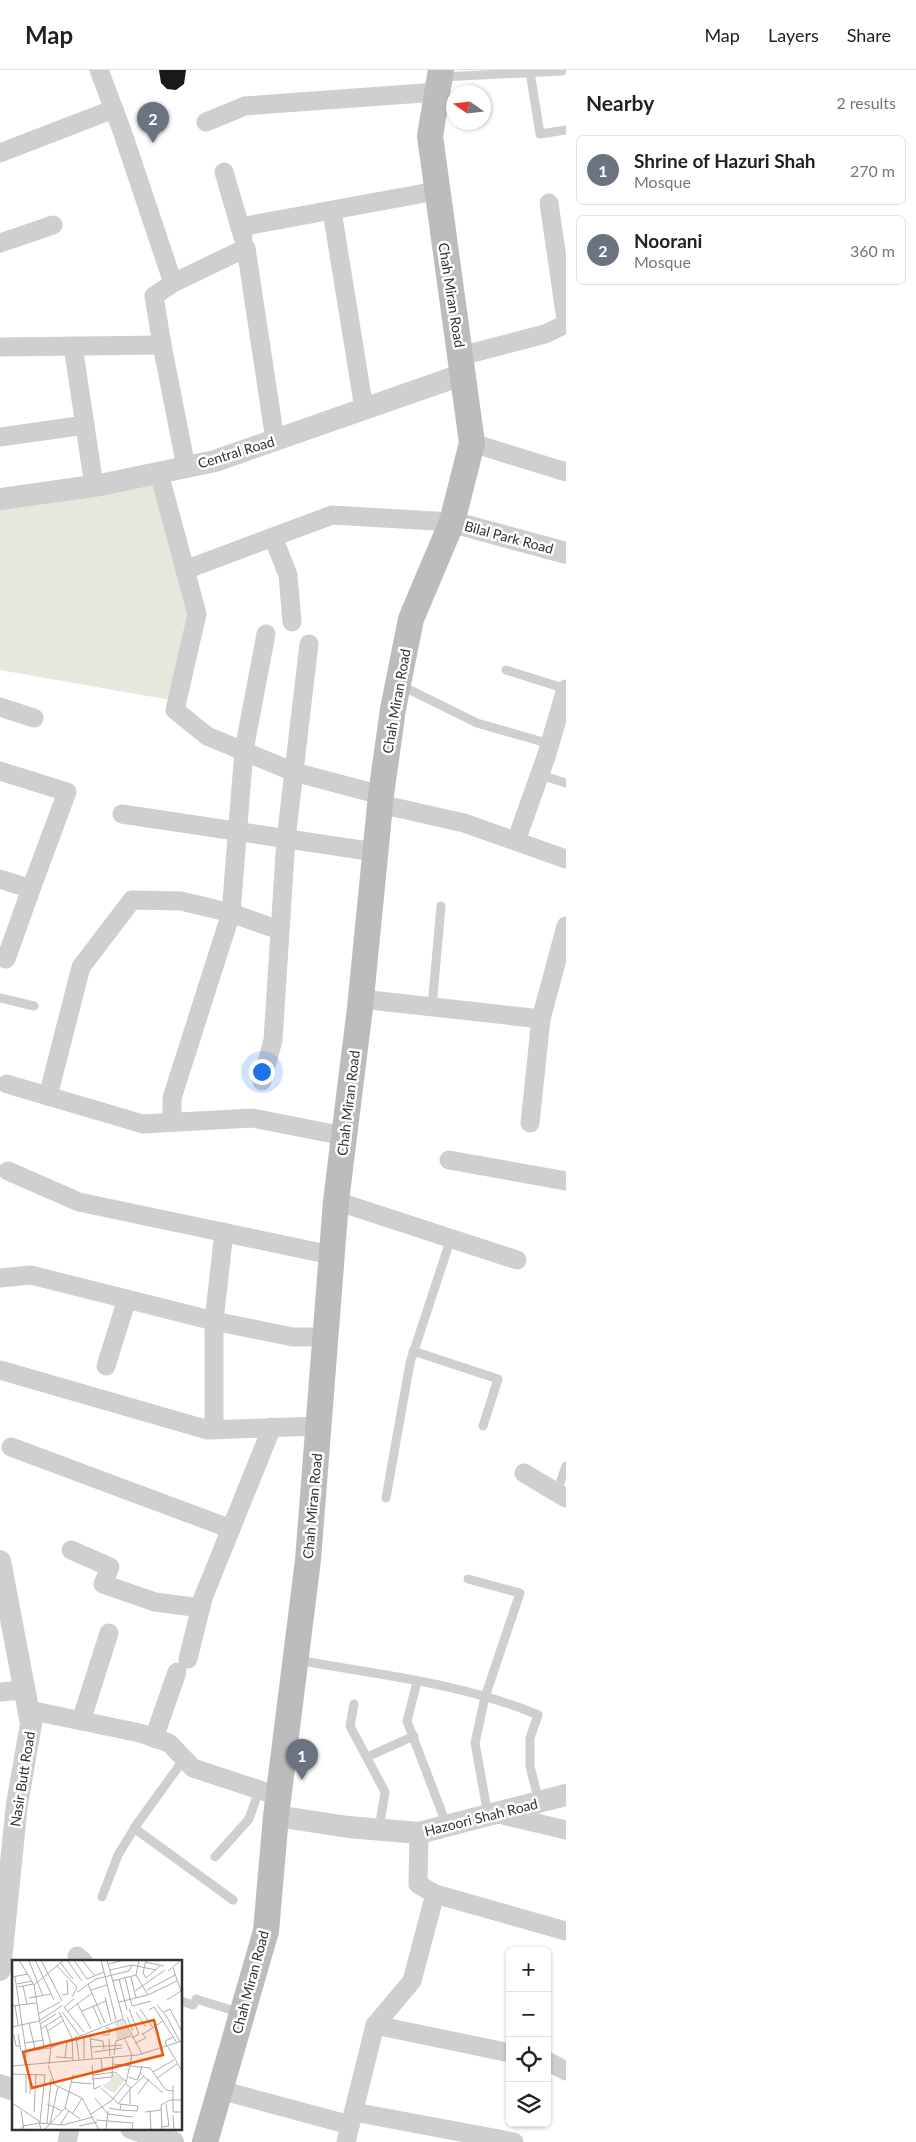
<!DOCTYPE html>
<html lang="en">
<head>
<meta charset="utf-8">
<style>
  body { margin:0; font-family:Lato,sans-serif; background:#f2f2f2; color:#222 }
  .controls { position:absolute; right:15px; bottom:15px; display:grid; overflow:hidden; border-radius:8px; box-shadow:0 1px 4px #0004 }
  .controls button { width:45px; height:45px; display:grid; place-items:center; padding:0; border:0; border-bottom:1px solid #e0e0e0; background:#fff; color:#222; font:25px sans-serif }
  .compass { position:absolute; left:446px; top:15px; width:45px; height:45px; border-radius:50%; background:#fff; box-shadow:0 1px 4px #0004; rotate:284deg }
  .you { position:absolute; left:261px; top:1001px; width:18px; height:18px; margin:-12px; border:4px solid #fff; border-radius:50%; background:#1a73e8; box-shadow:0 0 0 8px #1a73e833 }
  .badge { display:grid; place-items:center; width:32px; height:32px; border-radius:50%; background:#d24c7e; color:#fff; font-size:16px; font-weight:700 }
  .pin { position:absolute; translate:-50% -41px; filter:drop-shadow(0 1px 2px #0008) }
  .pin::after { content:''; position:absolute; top:26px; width:18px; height:15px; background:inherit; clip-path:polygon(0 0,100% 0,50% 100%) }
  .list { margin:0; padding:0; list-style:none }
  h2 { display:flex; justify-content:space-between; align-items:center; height:65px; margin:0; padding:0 20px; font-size:21px }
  h2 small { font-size:16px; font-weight:400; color:#767676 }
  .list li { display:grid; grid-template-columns:32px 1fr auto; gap:15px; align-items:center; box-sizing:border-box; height:70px; margin:0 10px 10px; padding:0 10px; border:1px solid #e0e0e0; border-radius:8px }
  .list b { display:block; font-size:19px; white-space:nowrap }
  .list p { margin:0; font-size:16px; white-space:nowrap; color:#767676 }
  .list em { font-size:16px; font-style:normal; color:#767676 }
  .icon { flex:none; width:28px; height:28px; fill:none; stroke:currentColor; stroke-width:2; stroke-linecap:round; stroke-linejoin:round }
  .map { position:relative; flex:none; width:566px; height:2072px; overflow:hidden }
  header { display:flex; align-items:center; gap:30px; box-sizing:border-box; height:70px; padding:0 25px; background:#fff; border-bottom:1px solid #e0e0e0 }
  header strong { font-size:24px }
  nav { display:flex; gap:28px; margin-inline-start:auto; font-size:18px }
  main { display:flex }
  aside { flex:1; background:#fff }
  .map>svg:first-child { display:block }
  .green { fill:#e5e8dd }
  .building { fill:#191919 }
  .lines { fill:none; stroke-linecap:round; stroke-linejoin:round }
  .service { stroke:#cfcfcf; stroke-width:9 }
  .minor { stroke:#cfcfcf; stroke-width:19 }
  .tertiary { stroke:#cfcfcf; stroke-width:22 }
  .secondary { stroke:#bcbcbc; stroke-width:26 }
  .labels { text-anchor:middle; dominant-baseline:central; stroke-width:5; stroke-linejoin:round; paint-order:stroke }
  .street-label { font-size:14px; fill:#323232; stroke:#fff }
  .inset-road { fill:none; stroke:#adadad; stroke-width:1 }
  .view { fill:#e8590c; fill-opacity:0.15; stroke:#e8590c; stroke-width:2.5 }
  .inset-edge { fill:none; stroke:#323232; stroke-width:2.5 }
</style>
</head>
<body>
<header>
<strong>Map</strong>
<nav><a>Map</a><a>Layers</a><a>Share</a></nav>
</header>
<main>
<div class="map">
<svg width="566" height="2072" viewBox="0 0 566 2072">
  <rect width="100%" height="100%" fill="#fff"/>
  <!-- green -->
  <path class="green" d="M 159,403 L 197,544 L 176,631 L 0,600 L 0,427 Z"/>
  <!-- building -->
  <path class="building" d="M 159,0 L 186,0 L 184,14 L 176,20 L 167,19 L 161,13 Z"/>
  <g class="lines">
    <!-- service -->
    <g class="service">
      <path d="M 530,2 L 540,64 L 566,60"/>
      <path d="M 442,7 L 562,1"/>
      <path d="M 506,600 L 566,619"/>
      <path d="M 400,615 L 477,653 L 550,674"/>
      <path d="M 540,705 L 566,713"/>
      <path d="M 0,928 L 34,936"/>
      <path d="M 432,937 L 441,836"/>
      <path d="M 413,1281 L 498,1309 L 483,1356"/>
      <path d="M 557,1422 L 566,1396"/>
      <path d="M 386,1428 L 410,1293 L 451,1168"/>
      <path d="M 468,1509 L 520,1523 L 485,1627 L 475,1673 L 488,1745"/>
      <path d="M 298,1590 C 378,1605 463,1613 538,1645 L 530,1668 L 530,1696 L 539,1732"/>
      <path d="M 417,1612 L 407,1651 L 447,1756"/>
      <path d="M 354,1634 L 350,1656 L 385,1722 L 379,1759"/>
      <path d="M 367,1687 L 414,1666"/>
      <path d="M 134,1758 L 233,1830"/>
      <path d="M 215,1787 L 249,1749 L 259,1720"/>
      <path d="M 102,1827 L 118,1785 L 137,1754 L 184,1689"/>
      <path d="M 181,1931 L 193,1935 L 196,1929 L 241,1943"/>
    </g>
    <!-- minor -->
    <g class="minor">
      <path d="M 99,0 L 122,61 L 173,213"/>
      <path d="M 206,52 L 245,36 L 437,22"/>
      <path d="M 0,83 L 114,39"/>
      <path d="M 224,102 L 243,167"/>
      <path d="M 549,133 L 566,250"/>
      <path d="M 332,141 L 364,339"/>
      <path d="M 240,157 L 436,121"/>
      <path d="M 0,173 L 53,155"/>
      <path d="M 162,275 L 154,226 L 173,213 L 246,178 L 275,370"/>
      <path d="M 73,276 L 94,416"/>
      <path d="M 0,277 L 162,275 L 186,397"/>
      <path d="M 461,286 L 545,264 L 566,254"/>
      <path d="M 0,367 L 85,355"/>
      <path d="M 472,373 L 566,402"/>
      <path d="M 159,403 L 197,544 L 175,640 L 207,666 L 294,702 L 381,725"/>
      <path d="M 273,467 L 288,505 L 292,552"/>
      <path d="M 185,500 L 332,445 L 452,452"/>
      <path d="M 0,637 L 34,648"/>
      <path d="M 0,701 L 67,722 L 31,819"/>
      <path d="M 380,734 L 464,753 L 566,789"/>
      <path d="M 122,744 L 375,782"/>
      <path d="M 516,771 L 546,687 L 566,619"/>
      <path d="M 0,809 L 31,819 L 6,889"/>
      <path d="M 361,929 L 541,949 L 566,856"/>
      <path d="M 262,1011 L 273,970 L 286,769 L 309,574"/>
      <path d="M 7,1014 L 143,1054 L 252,1048 L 344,1066"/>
      <path d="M 48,1026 L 81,897 L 132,830 L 181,831 L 231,843 L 279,860"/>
      <path d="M 172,1052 L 172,1028 L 231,843 L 244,680 L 266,564"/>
      <path d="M 530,1053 L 541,949"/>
      <path d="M 449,1090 L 566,1111"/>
      <path d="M 8,1101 L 79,1132 L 331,1185"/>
      <path d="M 336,1131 L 517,1190"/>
      <path d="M 0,1208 L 31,1205 L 214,1251 L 293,1267 L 325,1267"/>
      <path d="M 106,1296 L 127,1229"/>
      <path d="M 0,1300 L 208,1360 L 318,1356"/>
      <path d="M 214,1359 L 214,1251 L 224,1162"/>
      <path d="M 11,1377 L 231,1459"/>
      <path d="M 524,1403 L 566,1428"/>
      <path d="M 71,1480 L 110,1497 L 103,1514 L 155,1532 L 201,1538"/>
      <path d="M 188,1589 L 203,1528 L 272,1357"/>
      <path d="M 0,1622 L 25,1620"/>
      <path d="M 29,1640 L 140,1663 L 169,1673 L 193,1698 L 278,1726"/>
      <path d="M 81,1651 L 109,1563"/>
      <path d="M 154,1668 L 177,1602"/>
      <path d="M 494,1743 L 566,1760"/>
      <path d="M 435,1824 L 566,1861"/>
      <path d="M 77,1886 L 83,1891"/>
      <path d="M 375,1955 L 510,1983"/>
      <path d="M 547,1991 L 566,2001"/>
      <path d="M 220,2020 L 350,2055"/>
      <path d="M 354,2042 L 514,2072"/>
      <path d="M 67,2072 L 70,2058"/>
      <path d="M 346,2072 L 375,1955 L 412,1911 L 435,1824 L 418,1814 L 419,1763"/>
    </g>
    <!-- tertiary -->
    <g class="tertiary">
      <path d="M 0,429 L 100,415 L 215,391 L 464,304"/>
      <path d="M 452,452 L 566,483"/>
      <path d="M 0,1491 L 31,1654 L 17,1734 L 0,1900"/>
      <path d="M 276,1746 L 348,1757 L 419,1763 L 566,1725"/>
      <path d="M 0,2015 L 14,2020"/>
      <path d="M 131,2058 L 173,2072"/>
    </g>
    <!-- secondary -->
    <path class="secondary" d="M 205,2072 L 266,1861 L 276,1746 L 308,1490 L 336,1131 L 360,938 L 381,725 L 393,639 L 411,549 L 452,452 L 472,373 L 430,66 L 441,0"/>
  </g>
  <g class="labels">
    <!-- street labels -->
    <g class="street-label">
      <text transform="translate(452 225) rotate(81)">Chah Miran Road</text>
      <text transform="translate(236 382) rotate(-17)">Central Road</text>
      <text transform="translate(509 467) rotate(15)">Bilal Park Road</text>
      <text transform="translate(396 631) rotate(-80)">Chah Miran Road</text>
      <text transform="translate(348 1033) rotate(-83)">Chah Miran Road</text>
      <text transform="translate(312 1436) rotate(-85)">Chah Miran Road</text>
      <text transform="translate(22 1709) rotate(-81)">Nasir Butt Road</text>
      <text transform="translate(481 1747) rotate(-14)">Hazoori Shah Road</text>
      <text transform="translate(250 1912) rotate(-75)">Chah Miran Road</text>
    </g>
  </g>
  <!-- overview -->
  <g transform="translate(12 1890)">
    <rect width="170" height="170" fill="#fff"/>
    <path d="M 111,59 L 119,76 L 105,81 L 103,61 ZM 100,112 L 113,120 L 102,133 L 90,126 L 99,120 Z" fill="#e5e8dd"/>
    <path class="inset-road" d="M 7,0 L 22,25 L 32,88M 23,0 L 42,40M 29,0 L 50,41M 55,0 L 70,21M 62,0 L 75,19 L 92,12M 70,0 L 82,15M 89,0 L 104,60M 95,0 L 111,58 L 130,94M 134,0 L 131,13 L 134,18 L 148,6M 17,1 L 31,36M 48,2 L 61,19M 133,2 L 152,6M 97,4 L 112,0M 45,6 L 65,27 L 60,37M 161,8 L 170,34M 98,10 L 120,5 L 144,10M 156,11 L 169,0M 124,15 L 127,0M 0,17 L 16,14M 3,17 L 14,91 L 13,105M 119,17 L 124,38M 113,18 L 120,46 L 139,41M 107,19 L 115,50M 101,21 L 124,15 L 136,35 L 107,42M 5,24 L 20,21M 76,24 L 93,63M 22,25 L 52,0M 11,26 L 15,44M 6,27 L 21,24M 79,30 L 95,25M 135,30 L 163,15M 123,31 L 153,10M 65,32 L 84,19 L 117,11 L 120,5M 50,35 L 56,34 L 55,20M 136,35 L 165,21M 93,37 L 99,62M 17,38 L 39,34M 62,39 L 52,47 L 72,72M 155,40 L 169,31M 65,43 L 79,69M 3,45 L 6,65M 145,45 L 155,57 L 168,82M 0,46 L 24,43M 81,46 L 89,65M 117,49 L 127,74 L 120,78M 128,49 L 141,68M 137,50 L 142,47 L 165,83M 56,51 L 80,33M 70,51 L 94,41M 47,52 L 60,78M 50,52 L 67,75M 124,52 L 133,66M 152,52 L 158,49 L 170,72M 26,54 L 48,42M 115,57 L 121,71M 17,63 L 23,89M 28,64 L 44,54M 34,66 L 40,87M 0,67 L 27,61 L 51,45M 29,69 L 49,56M 36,71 L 52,60M 6,74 L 9,91M 131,74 L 151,61M 2,75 L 4,86 L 8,86M 90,75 L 97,75 L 98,68 L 93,68M 64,76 L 67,100M 78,76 L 80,98M 60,78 L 61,101M 78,79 L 91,81 L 92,89M 97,79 L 98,96M 0,83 L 0,99M 13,83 L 32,80M 123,83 L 134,78 L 130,73M 78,87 L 110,85M 155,87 L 153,81 L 161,77M 156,87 L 170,111M 14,91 L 38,88 L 111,59M 82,92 L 110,88M 102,95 L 104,81 L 119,76M 44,97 L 60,98M 53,97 L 55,82M 89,98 L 90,109 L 99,109M 72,99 L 72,78M 37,104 L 39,87M 101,104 L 138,108 L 154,130 L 161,131M 36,105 L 43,125 L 70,138 L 87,170M 80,105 L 82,129 L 89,126M 0,106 L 126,95 L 170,81M 130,106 L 128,113 L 151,133M 141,112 L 162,100M 0,114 L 34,115M 14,114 L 14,133M 81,115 L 103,112 L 115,122M 117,117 L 125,120 L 128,113M 145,118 L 165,104M 80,119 L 100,117 L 101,96M 59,122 L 80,124M 161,125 L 161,152 L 170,152M 89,128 L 107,144 L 126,146 L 125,151 L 108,150M 18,134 L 18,114M 126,134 L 137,119M 83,138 L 95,153M 0,143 L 27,161 L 29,170M 35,144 L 50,151M 106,144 L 119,128 L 114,124M 118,144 L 118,129 L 132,116M 53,148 L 68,159M 97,148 L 108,150 L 109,144M 9,151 L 12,170M 138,151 L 139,170M 22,152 L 24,114M 133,152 L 149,150M 61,153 L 70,138M 79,154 L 99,141 L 114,123 L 120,95 L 113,79M 95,154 L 121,157M 161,155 L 162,170M 84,160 L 121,163 L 120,170M 28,162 L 33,116M 35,164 L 39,119M 38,164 L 46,126M 48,165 L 57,151M 67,166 L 85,162M 150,167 L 157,166 L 154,144M 8,170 L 11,166 L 28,163 L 51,165 L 81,157M 32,170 L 53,148 L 61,115M 94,170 L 96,151M 150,170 L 149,145 L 158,140 L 170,140"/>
    <path class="view" d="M 142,60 L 151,95 L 20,128 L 11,92 Z"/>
    <rect width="170" height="170" class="inset-edge"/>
  </g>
</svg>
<div class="controls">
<button>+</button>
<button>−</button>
<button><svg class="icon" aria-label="locate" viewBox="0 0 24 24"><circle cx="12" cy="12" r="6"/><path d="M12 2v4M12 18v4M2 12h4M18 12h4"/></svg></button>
<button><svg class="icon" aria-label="layers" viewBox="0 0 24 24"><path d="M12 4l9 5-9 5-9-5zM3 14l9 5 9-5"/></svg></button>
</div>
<svg class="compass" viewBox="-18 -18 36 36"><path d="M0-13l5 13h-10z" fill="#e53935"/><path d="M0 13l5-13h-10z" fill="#767676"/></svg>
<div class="you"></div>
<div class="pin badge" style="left:302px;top:1710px;background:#6b7280">1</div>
<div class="pin badge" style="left:153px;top:73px;background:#6b7280">2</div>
</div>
<aside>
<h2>Nearby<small>2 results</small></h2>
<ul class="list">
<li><span class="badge" style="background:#6b7280">1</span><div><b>Shrine of Hazuri Shah</b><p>Mosque</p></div><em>270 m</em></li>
<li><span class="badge" style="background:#6b7280">2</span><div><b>Noorani</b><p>Mosque</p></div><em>360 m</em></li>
</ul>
</aside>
</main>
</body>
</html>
